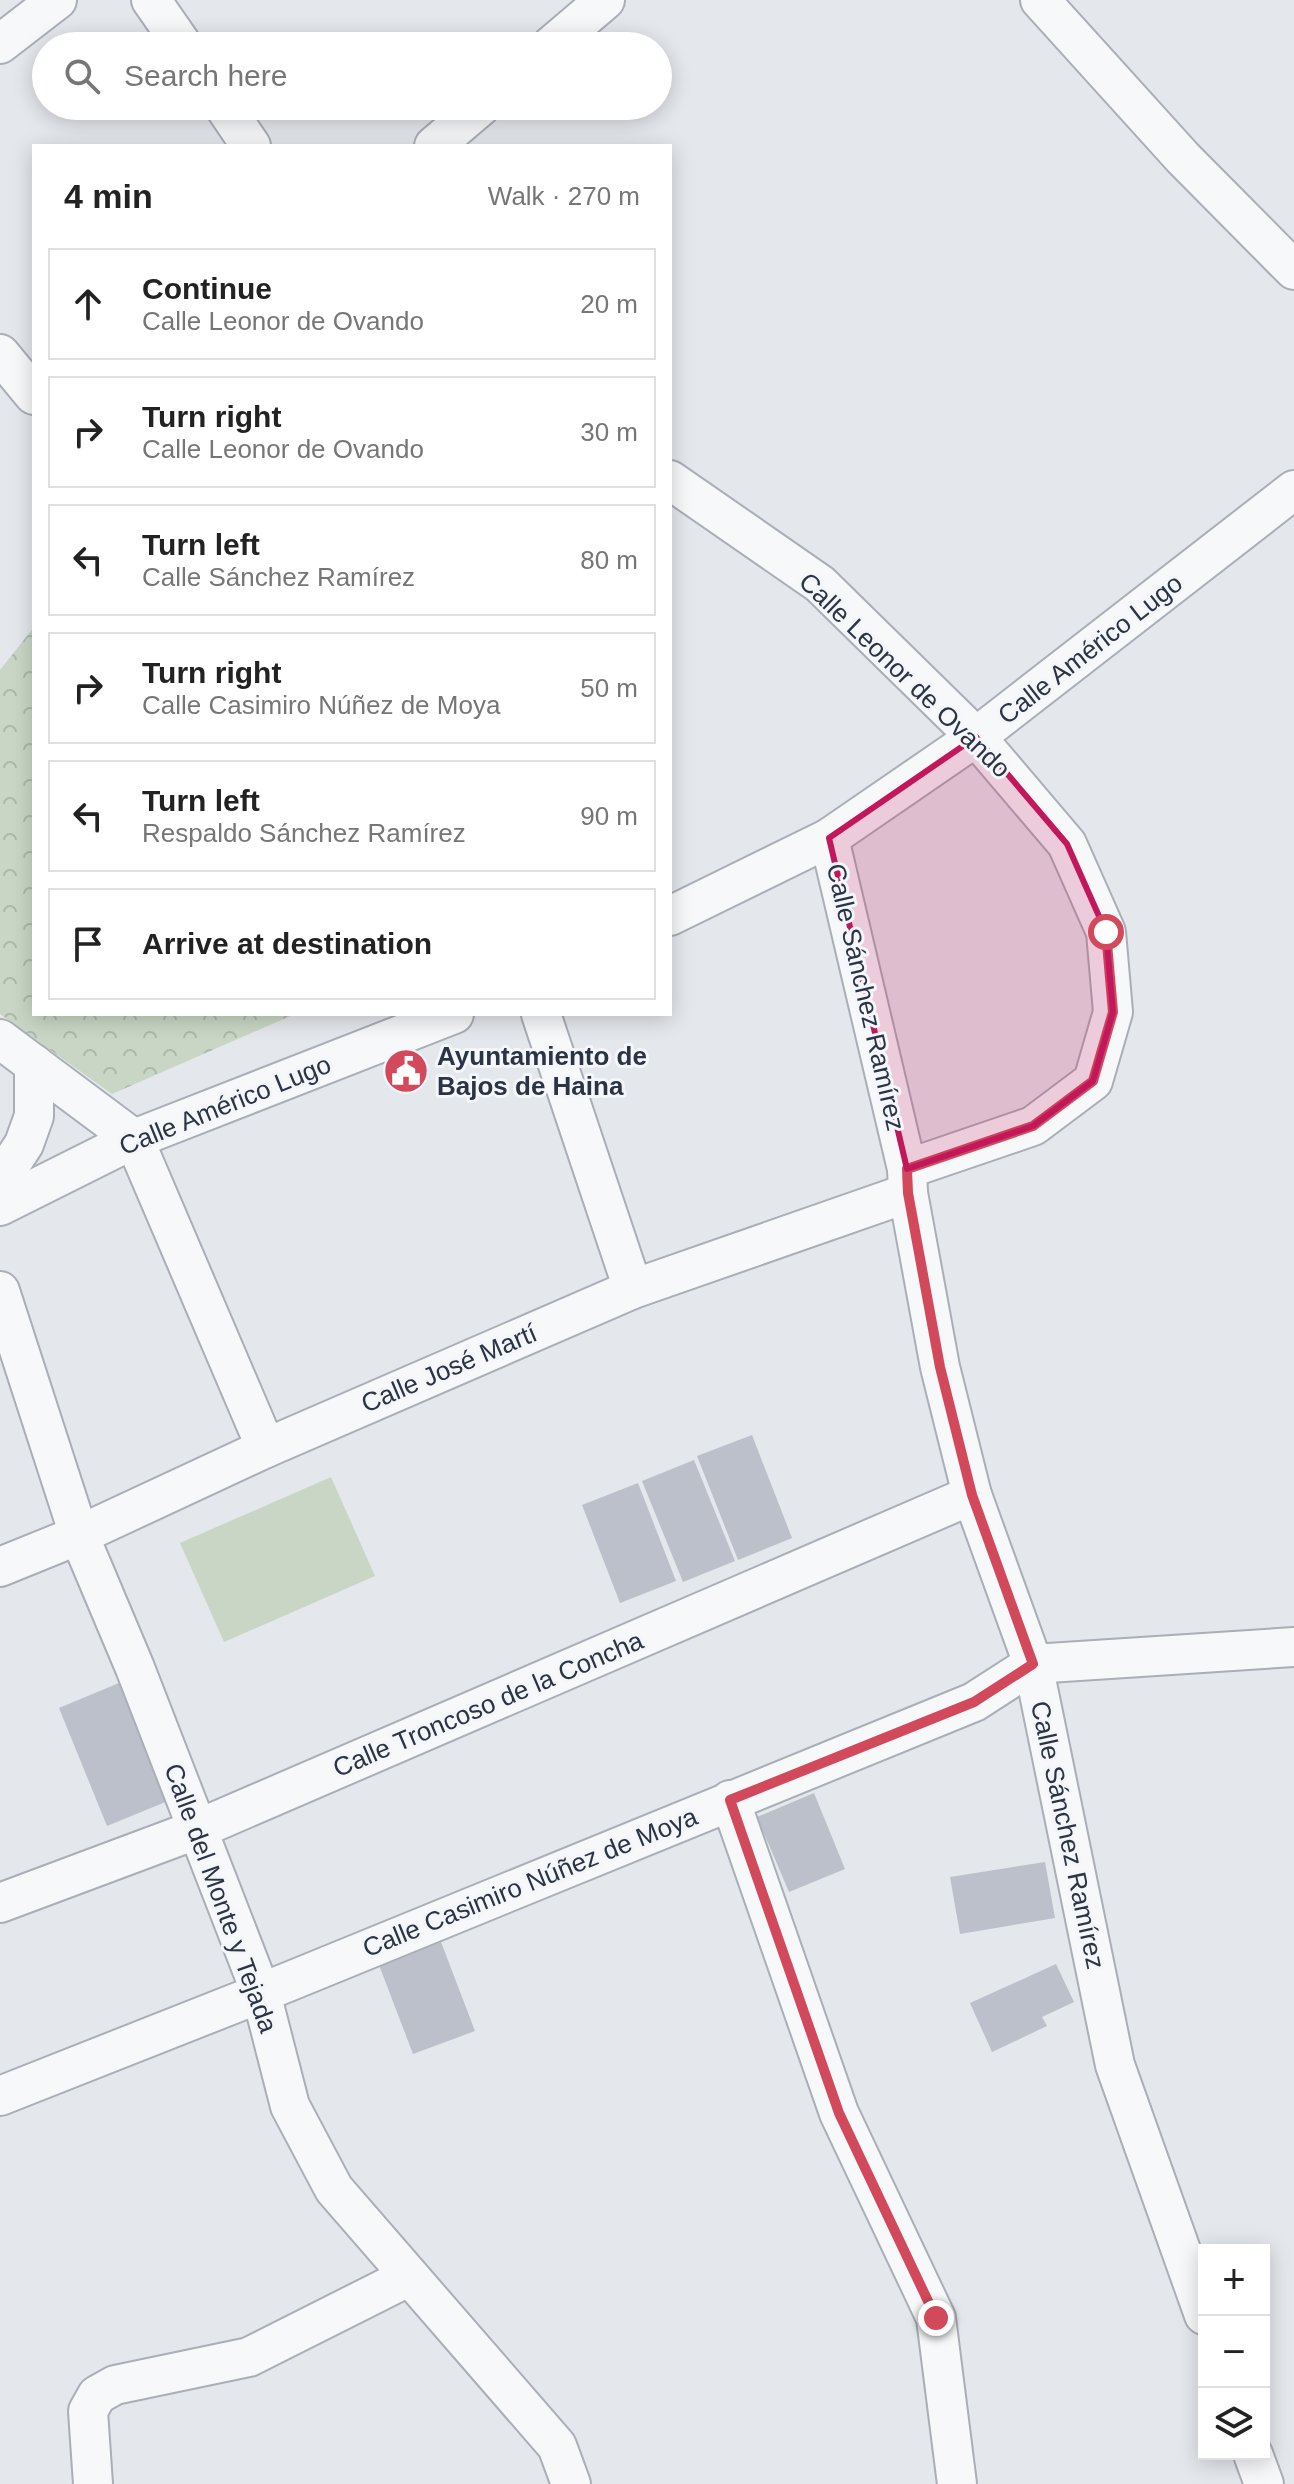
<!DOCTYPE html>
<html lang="en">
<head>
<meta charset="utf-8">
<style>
  body { margin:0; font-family:Arial,sans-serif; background:#f2f2f2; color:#222 }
  .controls { position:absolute; right:24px; bottom:24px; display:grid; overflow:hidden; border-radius:0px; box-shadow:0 4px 20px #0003 }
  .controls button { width:72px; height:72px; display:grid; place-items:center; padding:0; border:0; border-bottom:2px solid #e0e0e0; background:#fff; color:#222; font:40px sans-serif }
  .stop { position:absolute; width:24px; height:24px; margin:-18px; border:6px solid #d1495b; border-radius:50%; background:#fff }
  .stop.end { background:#d1495b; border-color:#fff; box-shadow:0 2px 8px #0008 }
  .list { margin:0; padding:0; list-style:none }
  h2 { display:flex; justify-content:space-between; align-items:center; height:104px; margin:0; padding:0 32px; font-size:34px }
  h2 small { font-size:26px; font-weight:400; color:#767676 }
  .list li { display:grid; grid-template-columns:52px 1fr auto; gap:24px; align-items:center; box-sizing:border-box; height:112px; margin:0 16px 16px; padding:0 16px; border:2px solid #e0e0e0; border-radius:0px }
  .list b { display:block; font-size:30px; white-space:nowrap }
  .list p { margin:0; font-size:26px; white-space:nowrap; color:#767676 }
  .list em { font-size:26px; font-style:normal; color:#767676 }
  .icon { flex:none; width:44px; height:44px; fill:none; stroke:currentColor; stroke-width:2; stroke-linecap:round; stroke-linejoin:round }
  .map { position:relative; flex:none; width:1294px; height:2484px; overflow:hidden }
  .search { position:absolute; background:#fff; box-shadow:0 4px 20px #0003; left:32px; top:32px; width:640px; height:88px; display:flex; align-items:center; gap:20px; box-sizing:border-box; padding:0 28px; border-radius:44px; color:#767676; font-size:30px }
  .panel { position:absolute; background:#fff; box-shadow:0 4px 20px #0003; left:32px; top:144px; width:640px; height:872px; border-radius:0px }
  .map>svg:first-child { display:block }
  .grass { fill:#c9d6c5 }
  .park { fill:url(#park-crowns) }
  .building { fill:#bbc0ca }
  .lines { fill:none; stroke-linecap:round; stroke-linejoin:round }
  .minor-casing { stroke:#a9aeb7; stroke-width:42 }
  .minor { stroke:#f7f8fa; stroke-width:38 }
  .route { stroke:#d1495b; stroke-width:10 }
  .marked { fill:#c2185b; fill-opacity:0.2; stroke:#c2185b; stroke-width:6; stroke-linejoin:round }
  .labels { text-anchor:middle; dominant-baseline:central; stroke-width:6; stroke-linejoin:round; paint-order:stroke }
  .street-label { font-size:26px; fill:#2b3445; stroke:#f4f6f9 }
  .poi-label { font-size:26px; font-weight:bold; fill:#2b3445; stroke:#f4f6f9; text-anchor:start }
</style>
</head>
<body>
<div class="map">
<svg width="1294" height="2484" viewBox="0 0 1294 2484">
  <defs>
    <pattern id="park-crowns" width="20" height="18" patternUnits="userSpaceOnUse" patternTransform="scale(2)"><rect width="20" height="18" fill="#c9d6c5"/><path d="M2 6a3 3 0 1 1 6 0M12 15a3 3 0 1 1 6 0" fill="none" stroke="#adb8ab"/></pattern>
  </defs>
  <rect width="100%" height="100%" fill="#e4e7ec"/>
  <!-- grass -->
  <path class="grass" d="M 331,1477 L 375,1576 L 224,1642 L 180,1543 Z"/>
  <!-- park -->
  <path class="park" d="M 34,627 L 34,1014 L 295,1014 L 112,1094 L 0,1014 L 0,670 Z"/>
  <!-- building -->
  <g class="building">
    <path d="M 752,1435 L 792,1538 L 738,1560 L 697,1456 Z"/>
    <path d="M 694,1460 L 735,1561 L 683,1582 L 642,1481 Z"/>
    <path d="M 638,1483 L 676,1581 L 620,1603 L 582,1505 Z"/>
    <path d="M 119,1683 L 168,1801 L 107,1826 L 59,1708 Z"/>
    <path d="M 814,1793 L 845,1869 L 789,1892 L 757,1817 Z"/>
    <path d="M 1045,1862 L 1055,1918 L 960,1934 L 950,1877 Z"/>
    <path d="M 441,1942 L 475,2031 L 413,2054 L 379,1965 Z"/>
    <path d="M 1056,1964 L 1074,2002 L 1042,2017 L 1047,2026 L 992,2052 L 970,2003 Z"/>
  </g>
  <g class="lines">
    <!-- minor casing -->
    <g class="minor-casing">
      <g id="minor">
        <path d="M 151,0 L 183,46"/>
        <path d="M 1040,0 L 1183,158 L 1294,270"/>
        <path d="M 0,44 L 57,0"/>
        <path d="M 551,46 L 605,0"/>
        <path d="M 224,106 L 251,146"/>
        <path d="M 434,146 L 481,106"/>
        <path d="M 0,354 L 34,395"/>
        <path d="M 670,480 L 820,584 L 976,737 L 1067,844 L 1106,932 L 1113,1012 L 1093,1081 L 1033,1126 L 907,1169"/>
        <path d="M 829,838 L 907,1169 L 908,1193 L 940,1367 L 972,1495 L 1033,1664 L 1115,2065 L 1204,2315"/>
        <path d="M 670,916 L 829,838 L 976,737 L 1294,490"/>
        <path d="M 541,1014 L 633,1289"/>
        <path d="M 0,1039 L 134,1139 L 266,1448"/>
        <path d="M 0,1181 L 24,1144 L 34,1116 L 34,1064"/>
        <path d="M 0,1206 L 134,1139 L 454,1014"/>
        <path d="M 0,1291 L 79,1535 L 135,1668 L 261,1993 L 290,2106 L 334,2189 L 557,2446 L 571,2484"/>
        <path d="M 0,1567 L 79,1535 L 266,1448 L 633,1289 L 908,1193"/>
        <path d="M 730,1800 L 839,2113 L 936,2318 L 957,2484"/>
        <path d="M 0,1903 L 198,1829 L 972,1495"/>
        <path d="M 0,2096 L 261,1993 L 974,1702 L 1033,1664 L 1294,1647"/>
        <path d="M 1253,2454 L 1264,2484"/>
        <path d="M 93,2484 L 88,2411 L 97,2395 L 115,2385 L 249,2357 L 408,2277"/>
      </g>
    </g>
    <!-- minor -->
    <use href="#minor" class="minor"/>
  </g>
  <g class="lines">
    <!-- route -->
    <path class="route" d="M 936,2318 L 839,2113 L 730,1800 L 974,1702 L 1033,1664 L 972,1495 L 940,1367 L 908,1193 L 907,1169 L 1033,1126 L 1093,1081 L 1113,1012 L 1106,932"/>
  </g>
  <!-- marked area -->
  <path class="marked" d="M 976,737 L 1067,844 L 1106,932 L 1113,1012 L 1093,1081 L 1033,1126 L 907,1169 L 829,838 Z"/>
  <!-- icons -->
  <defs>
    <g id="civic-disc" transform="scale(2.3)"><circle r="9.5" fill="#d1495b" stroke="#f4f6f9"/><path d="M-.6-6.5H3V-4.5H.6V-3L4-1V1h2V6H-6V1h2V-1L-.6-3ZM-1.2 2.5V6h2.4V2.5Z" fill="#fff"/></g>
  </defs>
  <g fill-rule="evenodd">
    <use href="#civic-disc" x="406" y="1071"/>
  </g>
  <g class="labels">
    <!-- street labels -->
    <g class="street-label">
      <text transform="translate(1090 649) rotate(-38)">Calle Américo Lugo</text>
      <text transform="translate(905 675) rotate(44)">Calle Leonor de Ovando</text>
      <text transform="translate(866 997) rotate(77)">Calle Sánchez Ramírez</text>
      <text transform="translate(225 1105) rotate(-22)">Calle Américo Lugo</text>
      <text transform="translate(449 1368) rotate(-23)">Calle José Martí</text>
      <text transform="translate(488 1704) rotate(-23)">Calle Troncoso de la Concha</text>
      <text transform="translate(1068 1835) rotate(78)">Calle Sánchez Ramírez</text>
      <text transform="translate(530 1882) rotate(-22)">Calle Casimiro Núñez de Moya</text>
      <text transform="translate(221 1898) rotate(70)">Calle del Monte y Tejada</text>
    </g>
    <!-- poi labels -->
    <g class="poi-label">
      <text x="437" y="1056">Ayuntamiento de<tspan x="437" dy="30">Bajos de Haina</tspan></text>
    </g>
  </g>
</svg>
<div class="controls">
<button>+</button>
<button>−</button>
<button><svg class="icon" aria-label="layers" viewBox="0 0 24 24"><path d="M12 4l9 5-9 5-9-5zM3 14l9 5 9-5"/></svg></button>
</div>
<div class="stop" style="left:1106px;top:932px"></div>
<div class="stop end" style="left:936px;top:2318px"></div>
<div class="search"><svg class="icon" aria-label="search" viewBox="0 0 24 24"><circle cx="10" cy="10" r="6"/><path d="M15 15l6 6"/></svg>Search here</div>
<section class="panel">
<h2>4 min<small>Walk · 270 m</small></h2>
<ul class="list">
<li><svg class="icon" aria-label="ahead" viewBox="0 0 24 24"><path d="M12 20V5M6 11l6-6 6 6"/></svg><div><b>Continue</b><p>Calle Leonor de Ovando</p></div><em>20 m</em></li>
<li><svg class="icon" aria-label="right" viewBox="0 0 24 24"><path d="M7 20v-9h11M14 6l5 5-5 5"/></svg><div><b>Turn right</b><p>Calle Leonor de Ovando</p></div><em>30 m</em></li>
<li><svg class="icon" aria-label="left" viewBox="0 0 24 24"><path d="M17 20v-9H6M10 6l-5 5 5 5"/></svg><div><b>Turn left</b><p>Calle Sánchez Ramírez</p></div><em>80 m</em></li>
<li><svg class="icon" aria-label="right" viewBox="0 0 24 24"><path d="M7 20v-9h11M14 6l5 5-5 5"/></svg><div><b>Turn right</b><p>Calle Casimiro Núñez de Moya</p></div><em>50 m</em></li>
<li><svg class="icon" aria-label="left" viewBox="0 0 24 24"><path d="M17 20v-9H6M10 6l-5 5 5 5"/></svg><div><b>Turn left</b><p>Respaldo Sánchez Ramírez</p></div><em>90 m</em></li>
<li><svg class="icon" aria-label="arrive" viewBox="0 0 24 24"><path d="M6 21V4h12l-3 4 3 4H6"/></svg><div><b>Arrive at destination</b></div></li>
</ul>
</section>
</div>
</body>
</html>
